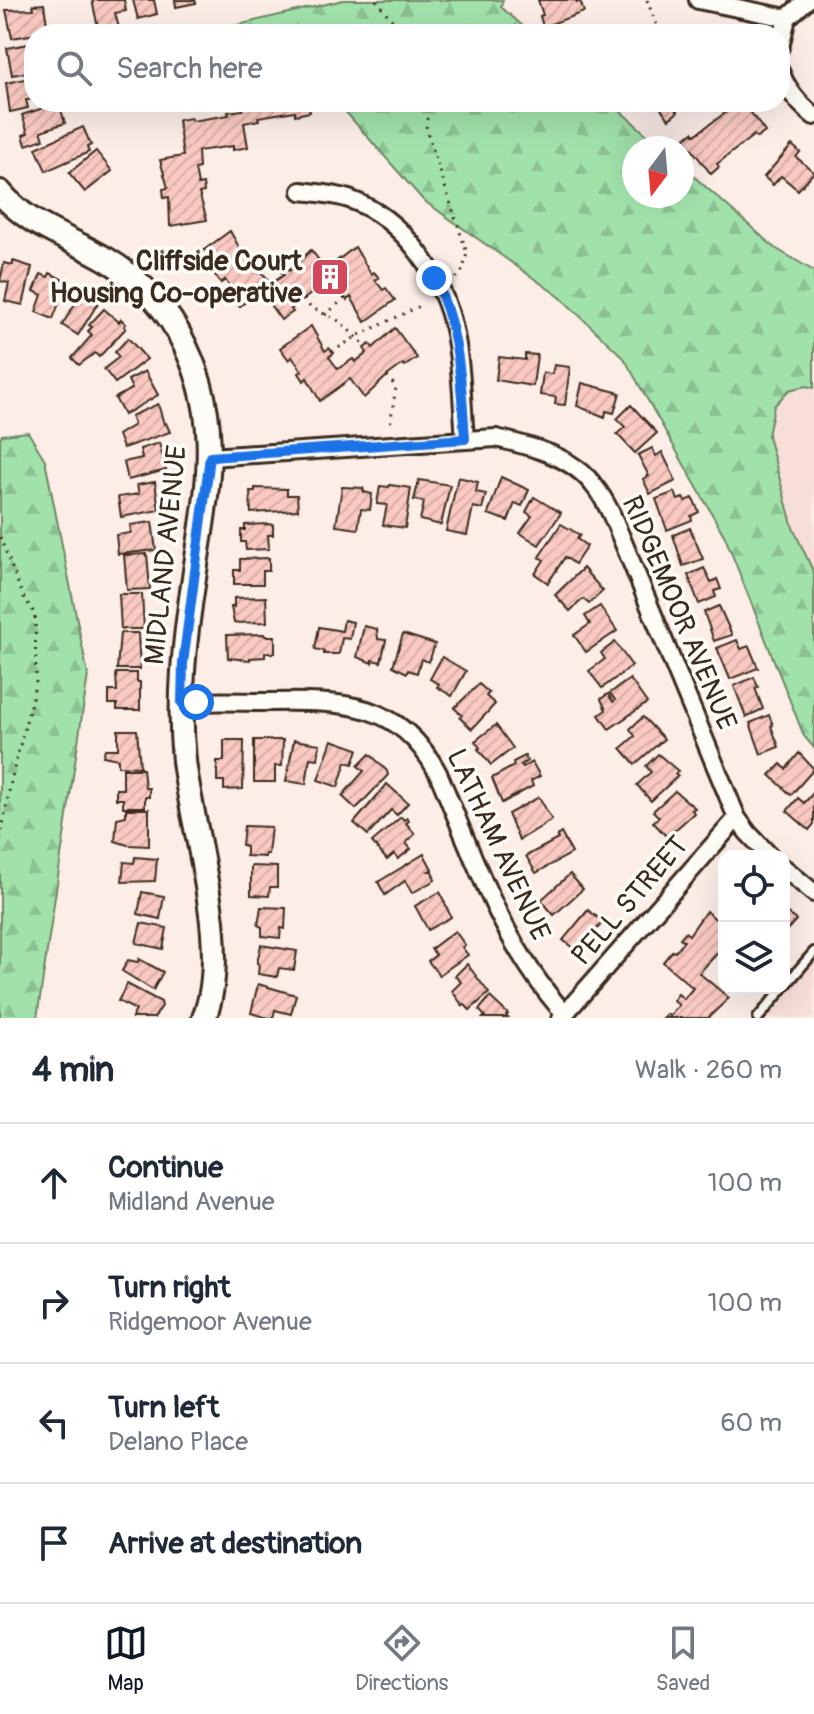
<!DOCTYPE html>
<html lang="en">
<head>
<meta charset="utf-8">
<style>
  body { margin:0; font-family:Pangolin,sans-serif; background:#f6f6f7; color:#1f2937 }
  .controls { position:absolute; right:24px; bottom:24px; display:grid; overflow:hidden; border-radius:16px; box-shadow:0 8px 32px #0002 }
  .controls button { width:72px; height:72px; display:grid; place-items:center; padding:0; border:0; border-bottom:2px solid #e0e1e3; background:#fff; color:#1f2937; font:40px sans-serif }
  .compass { position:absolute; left:622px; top:136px; width:72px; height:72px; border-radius:50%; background:#fff; box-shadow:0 8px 32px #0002; rotate:196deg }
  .stop { position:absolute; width:24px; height:24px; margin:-18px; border:6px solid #1a73e8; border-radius:50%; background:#fff }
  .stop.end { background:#1a73e8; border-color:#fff; box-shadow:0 2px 8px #0008 }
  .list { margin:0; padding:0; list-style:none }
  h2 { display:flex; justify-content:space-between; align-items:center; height:104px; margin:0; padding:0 32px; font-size:34px }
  h2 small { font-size:26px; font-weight:400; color:#747a83 }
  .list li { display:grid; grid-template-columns:52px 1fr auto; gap:24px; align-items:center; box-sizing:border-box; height:120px; padding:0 32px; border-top:2px solid #e0e1e3 }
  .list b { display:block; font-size:30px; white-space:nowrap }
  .list p { margin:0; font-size:26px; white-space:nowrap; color:#747a83 }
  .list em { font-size:26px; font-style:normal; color:#747a83 }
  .icon { flex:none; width:44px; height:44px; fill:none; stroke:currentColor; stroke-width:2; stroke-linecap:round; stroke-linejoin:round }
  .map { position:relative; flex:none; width:814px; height:1018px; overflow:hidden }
  .search { position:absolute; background:#fff; box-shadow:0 8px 32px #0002; left:24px; right:24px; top:24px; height:88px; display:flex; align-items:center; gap:20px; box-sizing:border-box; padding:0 28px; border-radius:32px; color:#747a83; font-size:30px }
  .sheet { height:584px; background:#fff }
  nav { display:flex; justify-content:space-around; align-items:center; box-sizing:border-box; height:112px; border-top:2px solid #e0e1e3; background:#fff; font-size:22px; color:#747a83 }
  nav a { display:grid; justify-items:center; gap:4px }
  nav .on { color:#111827 }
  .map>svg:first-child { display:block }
  .built { fill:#f7ded8 }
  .forest { fill:url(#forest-firs); stroke:#6e8664; stroke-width:2 }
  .building { fill:url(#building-hatch); stroke:#3b2a1e; stroke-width:2 }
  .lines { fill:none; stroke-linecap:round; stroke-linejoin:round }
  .lane-casing { stroke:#3b2a1e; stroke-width:14 }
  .street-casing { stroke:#3b2a1e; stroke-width:22 }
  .secondary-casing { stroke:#3b2a1e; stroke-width:28 }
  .path { stroke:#3b2a1e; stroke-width:3; stroke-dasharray:2 6; stroke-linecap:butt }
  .lane { stroke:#fdfcf7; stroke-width:8 }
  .street { stroke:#fdfcf7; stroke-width:16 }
  .secondary { stroke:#fdfcf7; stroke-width:22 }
  .route { stroke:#1a73e8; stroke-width:10 }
  .labels { text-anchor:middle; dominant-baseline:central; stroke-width:7; stroke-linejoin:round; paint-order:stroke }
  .poi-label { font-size:28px; font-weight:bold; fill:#3b2a1e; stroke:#fdfcf7; text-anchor:end }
  .street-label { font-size:28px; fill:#3b2a1e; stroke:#fdfcf7 }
</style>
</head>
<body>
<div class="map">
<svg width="814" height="1018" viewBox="0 0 814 1018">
  <defs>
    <pattern id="forest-firs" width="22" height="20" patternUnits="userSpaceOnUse" patternTransform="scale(2)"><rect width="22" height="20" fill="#a1e2ab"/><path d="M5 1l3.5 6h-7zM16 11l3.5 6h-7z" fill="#8cc293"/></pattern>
    <pattern id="building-hatch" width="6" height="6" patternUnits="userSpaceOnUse" patternTransform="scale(2)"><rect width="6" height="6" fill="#facac2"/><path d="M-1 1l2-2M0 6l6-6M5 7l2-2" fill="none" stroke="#d7aea6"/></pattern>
  </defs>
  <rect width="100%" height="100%" fill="#fcede7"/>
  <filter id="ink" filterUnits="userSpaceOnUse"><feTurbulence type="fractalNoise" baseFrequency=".0125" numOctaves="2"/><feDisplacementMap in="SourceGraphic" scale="16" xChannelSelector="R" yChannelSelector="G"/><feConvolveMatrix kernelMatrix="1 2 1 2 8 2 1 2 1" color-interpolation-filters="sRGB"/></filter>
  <g filter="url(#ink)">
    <!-- built -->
    <g class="built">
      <path d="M 806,386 L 814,388 L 814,573 L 793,528 L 768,436 L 773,406 L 789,390 Z"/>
      <path d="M 814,951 L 814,1018 L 758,1018 Z"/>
    </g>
    <!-- forest -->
    <g class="forest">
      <path d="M 343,0 L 503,0 L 501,7 L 532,34 L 200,34 Z"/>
      <path d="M 337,102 L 610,102 L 662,148 L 634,148 L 634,196 L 682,196 L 682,166 L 775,248 L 814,271 L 814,388 L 806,386 L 789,390 L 774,406 L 768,436 L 793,528 L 814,573 L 814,748 L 804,736 L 725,537 L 624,358 L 560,297 L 423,200 Z"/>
      <path d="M 28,432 L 45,460 L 88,675 L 37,1018 L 0,1018 L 0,438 L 2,435 Z"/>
    </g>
    <!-- building -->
    <g class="building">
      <path d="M 92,0 L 124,0 L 126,11 L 115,13 L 119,28 L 99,32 Z"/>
      <path d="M 133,0 L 154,0 L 157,14 L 138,19 Z"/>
      <path d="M 175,0 L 195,0 L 196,3 L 176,7 Z"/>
      <path d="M 538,0 L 576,0 L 577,3 L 580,1 L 584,12 L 543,27 L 540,16 L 543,15 Z"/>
      <path d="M 44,4 L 48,32 L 12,38 L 6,10 L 34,9 L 33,5 Z"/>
      <path d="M 29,44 L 31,54 L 34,54 L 34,71 L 12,75 L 7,48 Z"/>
      <path d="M 34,77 L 34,99 L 26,100 L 28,108 L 10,112 L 6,83 Z"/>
      <path d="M 241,102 L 308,102 L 310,112 L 295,115 L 295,111 L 258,117 L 259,120 L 244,123 L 248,147 L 233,150 L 233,146 L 198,151 L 199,168 L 195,169 L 198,185 L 203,184 L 204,192 L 199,193 L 207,220 L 170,226 L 169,197 L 164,198 L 163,189 L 168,188 L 160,160 L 183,156 L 178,120 L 191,118 L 192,121 L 229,115 L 228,112 L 243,110 Z"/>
      <path d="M 656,102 L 684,102 L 675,109 L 678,112 L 669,119 Z"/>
      <path d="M 732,102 L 743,102 L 765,132 L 757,138 L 754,135 L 717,164 L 719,167 L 711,174 L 684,139 L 693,132 L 695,135 L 733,107 L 730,103 Z"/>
      <path d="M 59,103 L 65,123 L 41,131 L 44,139 L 26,145 L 23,135 L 28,133 L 22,115 Z"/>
      <path d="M 83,127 L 91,145 L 87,147 L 89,152 L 46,171 L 36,148 Z"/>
      <path d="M 792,145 L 800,152 L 796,157 L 814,172 L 798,190 L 781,176 L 773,185 L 764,177 Z"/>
      <path d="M 96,151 L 112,171 L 85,192 L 69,173 Z"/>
      <path d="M 230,231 L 244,256 L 249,252 L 253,258 L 249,261 L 258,273 L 260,271 L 272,283 L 284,275 L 281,271 L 286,267 L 289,271 L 311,250 L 326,269 L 355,247 L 371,274 L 374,272 L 379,278 L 375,280 L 383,290 L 386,288 L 395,300 L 365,322 L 351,297 L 347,300 L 340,291 L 345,288 L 337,279 L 322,289 L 320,287 L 291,309 L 293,312 L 281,320 L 260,291 L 240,306 L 231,294 L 234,292 L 225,280 L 221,283 L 215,275 L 219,272 L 212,263 L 209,265 L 200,253 Z"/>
      <path d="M 13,261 L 32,267 L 23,305 L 5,301 L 9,283 L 0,281 L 4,263 L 13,265 Z"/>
      <path d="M 50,273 L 67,282 L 53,319 L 36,312 L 42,295 L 34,291 L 41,274 L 48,277 Z"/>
      <path d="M 83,291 L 100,300 L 78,335 L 62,325 Z"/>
      <path d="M 104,309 L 119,322 L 121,319 L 126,324 L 124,326 L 126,328 L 99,357 L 95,353 L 79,365 L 72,358 L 92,335 L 88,331 L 92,327 L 89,325 Z"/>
      <path d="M 311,326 L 325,351 L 329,348 L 334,353 L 329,357 L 338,369 L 353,359 L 355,362 L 367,353 L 364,348 L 370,344 L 373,348 L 395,328 L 417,358 L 405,366 L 403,364 L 387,376 L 364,398 L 350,379 L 320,401 L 307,378 L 304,381 L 299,373 L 302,371 L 292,357 L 289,360 L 280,348 Z"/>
      <path d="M 128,338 L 147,359 L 115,383 L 104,369 L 119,357 L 115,352 Z"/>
      <path d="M 525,354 L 537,355 L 533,386 L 496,380 L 499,357 L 525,360 Z"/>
      <path d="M 554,365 L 570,367 L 565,405 L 555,404 L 556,397 L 540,395 L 543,373 L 552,374 Z"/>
      <path d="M 145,371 L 158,395 L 124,415 L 115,398 L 132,389 L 128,380 Z"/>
      <path d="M 582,383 L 620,393 L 614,413 L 606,411 L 605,417 L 577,406 Z"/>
      <path d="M 158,404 L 164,424 L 166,423 L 170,432 L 123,448 L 118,435 L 134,425 L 131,416 Z"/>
      <path d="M 631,405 L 657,433 L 635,453 L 617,434 L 625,427 L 617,419 Z"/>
      <path d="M 159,443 L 166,470 L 128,480 L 124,462 L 142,458 L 140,449 Z"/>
      <path d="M 652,448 L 656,456 L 662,452 L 676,481 L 650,494 L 643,479 L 649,476 L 638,455 Z"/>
      <path d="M 458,477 L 478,482 L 476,492 L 486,494 L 482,509 L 473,507 L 467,535 L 446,531 Z"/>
      <path d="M 501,477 L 529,490 L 522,506 L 515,503 L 508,521 L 488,514 Z"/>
      <path d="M 419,480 L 450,485 L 441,525 L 420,520 L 424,502 L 414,500 Z"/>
      <path d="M 155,482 L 159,510 L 121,517 L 118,497 L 139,494 L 137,485 Z"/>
      <path d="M 390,485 L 411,488 L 405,528 L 383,525 L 387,505 L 377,504 L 380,486 L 389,487 Z"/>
      <path d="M 342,487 L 363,488 L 364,492 L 372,494 L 370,510 L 361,509 L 358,529 L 336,526 Z"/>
      <path d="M 255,488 L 287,489 L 287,495 L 297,495 L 298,510 L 251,513 L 250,491 L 255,491 Z"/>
      <path d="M 675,492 L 678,500 L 683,498 L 685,501 L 693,498 L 699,512 L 691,516 L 692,520 L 667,530 L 656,499 Z"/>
      <path d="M 534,497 L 561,513 L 539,545 L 520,533 L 532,516 L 526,512 Z"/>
      <path d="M 152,522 L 156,550 L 118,554 L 116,535 L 131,533 L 130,525 Z"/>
      <path d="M 268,524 L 273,525 L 273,535 L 268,535 L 269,549 L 246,550 L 245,542 L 241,542 L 241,530 L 245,530 L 245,525 Z"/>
      <path d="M 561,524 L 580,535 L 577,539 L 587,546 L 575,564 L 565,557 L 548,583 L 535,574 L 544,560 L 539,557 Z"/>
      <path d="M 690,528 L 703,559 L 683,566 L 673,535 Z"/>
      <path d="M 147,554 L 150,589 L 127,590 L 124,555 Z"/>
      <path d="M 269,558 L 269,571 L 263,571 L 263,584 L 234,584 L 234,570 L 240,570 L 240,559 Z"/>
      <path d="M 583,568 L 603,591 L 589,604 L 583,599 L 570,611 L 555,595 Z"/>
      <path d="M 704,568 L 711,582 L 717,579 L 721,589 L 714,591 L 716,597 L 699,604 L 688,575 Z"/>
      <path d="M 119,594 L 142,594 L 144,629 L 121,629 Z"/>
      <path d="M 266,597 L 267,622 L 234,623 L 231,607 L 234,607 L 234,598 Z"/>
      <path d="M 600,606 L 617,631 L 586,652 L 574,635 L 590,624 L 585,616 Z"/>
      <path d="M 719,606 L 732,635 L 714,641 L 704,612 Z"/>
      <path d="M 344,620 L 353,622 L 350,639 L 342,638 L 339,654 L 324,654 L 324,651 L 315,649 L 319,627 L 342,631 Z"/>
      <path d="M 364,626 L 377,629 L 378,639 L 386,640 L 381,662 L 372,660 L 372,663 L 357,657 Z"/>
      <path d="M 120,633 L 138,633 L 140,669 L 117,669 Z"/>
      <path d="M 265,634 L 265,636 L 275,636 L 275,653 L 265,653 L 265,657 L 250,658 L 250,660 L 228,658 L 227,635 Z"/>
      <path d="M 403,634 L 435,644 L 429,662 L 421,659 L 417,673 L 408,670 L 407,673 L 393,666 Z"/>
      <path d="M 737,640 L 741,649 L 749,646 L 758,668 L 730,679 L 717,648 Z"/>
      <path d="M 615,642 L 632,666 L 602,688 L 589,671 L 605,659 L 601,653 Z"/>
      <path d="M 442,657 L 466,671 L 452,696 L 437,687 L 439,684 L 430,679 Z"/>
      <path d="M 116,673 L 137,673 L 137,682 L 140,682 L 140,710 L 117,710 L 117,704 L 109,704 L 109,691 L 117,691 Z"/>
      <path d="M 754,677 L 758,687 L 755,688 L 763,709 L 746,717 L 734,686 Z"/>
      <path d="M 630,679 L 647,703 L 609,729 L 599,715 L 606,710 L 601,699 L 608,694 L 613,702 L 615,700 L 610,693 Z"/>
      <path d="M 479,684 L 489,693 L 486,696 L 495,704 L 472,729 L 460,718 L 462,715 L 454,708 Z"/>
      <path d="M 769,715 L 773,725 L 771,726 L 779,747 L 761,754 L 750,723 Z"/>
      <path d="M 643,717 L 664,739 L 635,764 L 621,748 L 635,736 L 630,729 Z"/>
      <path d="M 496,725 L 513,748 L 491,765 L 478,749 L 480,748 L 475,741 Z"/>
      <path d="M 118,730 L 137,730 L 140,767 L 118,766 L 118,759 L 103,756 L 105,749 L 118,749 Z"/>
      <path d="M 224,740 L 244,740 L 243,789 L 224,790 L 224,781 L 217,781 L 217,761 L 224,761 Z"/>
      <path d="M 254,740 L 283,740 L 282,766 L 275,766 L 275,782 L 254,782 Z"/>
      <path d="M 294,740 L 320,744 L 318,759 L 310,758 L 306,784 L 286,781 Z"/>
      <path d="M 332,740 L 358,749 L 353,764 L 346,762 L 338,787 L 318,780 Z"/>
      <path d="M 799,753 L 814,769 L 791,795 L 770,775 L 781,764 L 786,769 Z"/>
      <path d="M 370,754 L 387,771 L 388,775 L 356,809 L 342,796 L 364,771 L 358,766 Z"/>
      <path d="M 658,754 L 678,771 L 675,774 L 678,776 L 651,801 L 637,785 L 651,772 L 646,766 Z"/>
      <path d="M 525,756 L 527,761 L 521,765 L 523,767 L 532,762 L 540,776 L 531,781 L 533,786 L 502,803 L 492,778 L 514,766 L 513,762 Z"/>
      <path d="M 123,769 L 143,769 L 145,788 L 149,788 L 149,797 L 145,797 L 145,807 L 123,807 L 123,799 L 116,799 L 116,789 L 123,789 Z"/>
      <path d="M 387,784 L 408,803 L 397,815 L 391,810 L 368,835 L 354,823 Z"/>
      <path d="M 675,791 L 695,808 L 692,810 L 694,813 L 667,837 L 653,822 L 659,817 L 653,811 Z"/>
      <path d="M 814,792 L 814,824 L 809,830 L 787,811 L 798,798 L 804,803 Z"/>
      <path d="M 539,797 L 552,820 L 519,840 L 508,814 Z"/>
      <path d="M 126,809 L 149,809 L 149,846 L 128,845 L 115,841 L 117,818 L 126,816 Z"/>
      <path d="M 401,817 L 404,820 L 407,818 L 409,821 L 406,823 L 415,834 L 406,843 L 411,849 L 398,859 L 394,854 L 387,860 L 372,842 Z"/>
      <path d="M 244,826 L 271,827 L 268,854 L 265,854 L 265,857 L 246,856 L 246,847 L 242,845 Z"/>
      <path d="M 561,833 L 572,853 L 536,873 L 526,856 L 558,839 L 557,836 Z"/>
      <path d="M 424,854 L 432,869 L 429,871 L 432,871 L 435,880 L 412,893 L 405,881 L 385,895 L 378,882 Z"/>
      <path d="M 135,857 L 157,859 L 155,881 L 122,882 L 124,862 L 134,863 Z"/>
      <path d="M 251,866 L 277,867 L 277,887 L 270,887 L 269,896 L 251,895 Z"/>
      <path d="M 570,874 L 583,889 L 554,915 L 541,900 Z"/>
      <path d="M 142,892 L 164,896 L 160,919 L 138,914 Z"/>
      <path d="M 440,892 L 451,917 L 428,930 L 415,906 Z"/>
      <path d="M 261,907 L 286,908 L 285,929 L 281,928 L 280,938 L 262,936 L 262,927 L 258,925 Z"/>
      <path d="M 588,910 L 603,922 L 578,952 L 563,940 Z"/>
      <path d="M 784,910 L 796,920 L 786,931 L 784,929 Z"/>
      <path d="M 706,911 L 724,926 L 724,946 L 699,973 L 729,998 L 708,1018 L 663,1018 L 667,1014 L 670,1016 L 679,1005 L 673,1001 L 678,994 L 684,999 L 693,988 L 663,962 L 672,951 L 675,952 L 684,941 L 680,938 L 685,932 L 689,935 Z"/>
      <path d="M 141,923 L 167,928 L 163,949 L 136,943 Z"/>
      <path d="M 455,931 L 465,945 L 462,947 L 468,955 L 439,975 L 428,961 L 436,955 L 431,949 Z"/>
      <path d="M 261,945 L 297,951 L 294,970 L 279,968 L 277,977 L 258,974 L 259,965 L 257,963 Z"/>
      <path d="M 139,959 L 163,972 L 153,990 L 122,971 L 128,960 L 138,962 Z"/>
      <path d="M 467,964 L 489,993 L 470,1010 L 464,1004 L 463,1006 L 452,991 L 461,982 L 455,976 Z"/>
      <path d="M 127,984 L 161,1002 L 162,1006 L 154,1018 L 132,1018 L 136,1010 L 118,1001 Z"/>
      <path d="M 258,984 L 296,995 L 291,1014 L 275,1010 L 273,1018 L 268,1018 L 251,1013 Z"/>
      <path d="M 490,997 L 508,1014 L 506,1016 L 508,1018 L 483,1018 L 485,1016 L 479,1010 Z"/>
    </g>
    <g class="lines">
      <!-- lane casing -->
      <g class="lane-casing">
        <g id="lane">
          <path d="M 784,987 L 814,952"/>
          <path d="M 758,1018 L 783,988"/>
        </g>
      </g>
      <!-- street casing -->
      <g class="street-casing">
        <g id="street">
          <path d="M 698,0 L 787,18"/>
          <path d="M 780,47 L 787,18 L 807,0"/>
          <path d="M 780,71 C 787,90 799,104 814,116"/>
          <path d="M 301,191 C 317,193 334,194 349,199 C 405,219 444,278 455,334 C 462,368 462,404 465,439"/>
          <path d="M 210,457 L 496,438 C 530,446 573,456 595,487 C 607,502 614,520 621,537 L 737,818 L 748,833 L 770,856"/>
          <path d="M 182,703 C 210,700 239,702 268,702 C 342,701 399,700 438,773 C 474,857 502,945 565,1014"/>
          <path d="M 784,868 L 814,893"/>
          <path d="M 561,1018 L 737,818"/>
        </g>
      </g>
      <!-- secondary casing -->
      <g class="secondary-casing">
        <path id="secondary" d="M 0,192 C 29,227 69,237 106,259 C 135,276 162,303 178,332 C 227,420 206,492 193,585 C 184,644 178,702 184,761 C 193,835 232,948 204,1018"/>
      </g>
      <!-- path -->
      <g class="path">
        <path d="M 376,0 L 403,34"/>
        <path d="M 647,0 L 660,34"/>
        <path d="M 429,102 L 426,129 L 467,253 L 463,270 L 455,280"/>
        <path d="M 304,299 L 310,307 L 339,321 L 366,346"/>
        <path d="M 325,315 L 345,298"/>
        <path d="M 332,352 L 357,336 L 420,306"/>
        <path d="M 387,376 L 396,387 L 390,425"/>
        <path d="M 0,537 L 23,596 L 35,614 L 36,682 L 11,781 L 0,841"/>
      </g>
      <!-- lane -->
      <use href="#lane" class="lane"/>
      <!-- street -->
      <use href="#street" class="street"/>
      <!-- secondary -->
      <use href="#secondary" class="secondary"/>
    </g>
  </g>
  <g class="lines" filter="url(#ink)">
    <!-- route -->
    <path class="route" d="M 196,702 L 182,703 L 183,663 L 210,457 L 465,439 C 461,384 460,328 434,278"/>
  </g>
  <!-- icons -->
  <defs>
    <g id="building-square" transform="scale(2)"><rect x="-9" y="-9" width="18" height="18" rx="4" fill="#d1495b" stroke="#fdfcf7"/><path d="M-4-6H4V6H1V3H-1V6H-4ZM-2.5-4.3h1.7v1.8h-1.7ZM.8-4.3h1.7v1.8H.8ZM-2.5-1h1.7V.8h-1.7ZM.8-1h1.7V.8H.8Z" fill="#fff"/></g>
  </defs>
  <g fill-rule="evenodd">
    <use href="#building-square" x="330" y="277"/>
  </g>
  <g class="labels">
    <!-- poi labels -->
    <g class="poi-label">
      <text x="302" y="261">Cliffside Court<tspan x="302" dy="32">Housing Co-operative</tspan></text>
    </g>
    <!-- street labels -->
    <g class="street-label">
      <text transform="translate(166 555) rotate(-84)">MIDLAND AVENUE</text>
      <text transform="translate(679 613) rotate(67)">RIDGEMOOR AVENUE</text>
      <text transform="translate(498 845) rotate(65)">LATHAM AVENUE</text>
      <text transform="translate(630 901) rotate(-49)">PELL STREET</text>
    </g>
  </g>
</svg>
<div class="controls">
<button><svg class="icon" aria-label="locate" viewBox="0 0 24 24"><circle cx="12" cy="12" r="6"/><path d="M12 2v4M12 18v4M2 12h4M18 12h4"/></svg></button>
<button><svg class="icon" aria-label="layers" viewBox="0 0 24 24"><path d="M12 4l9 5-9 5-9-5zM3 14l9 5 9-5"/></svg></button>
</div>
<svg class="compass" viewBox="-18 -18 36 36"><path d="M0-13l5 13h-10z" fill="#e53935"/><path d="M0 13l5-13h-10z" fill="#747a83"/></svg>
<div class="stop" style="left:196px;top:702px"></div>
<div class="stop end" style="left:434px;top:278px"></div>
<div class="search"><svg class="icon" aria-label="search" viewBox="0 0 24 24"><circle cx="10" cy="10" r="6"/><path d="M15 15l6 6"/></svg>Search here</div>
</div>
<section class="sheet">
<h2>4 min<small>Walk · 260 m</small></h2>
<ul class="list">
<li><svg class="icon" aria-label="ahead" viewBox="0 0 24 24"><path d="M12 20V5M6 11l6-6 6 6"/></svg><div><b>Continue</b><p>Midland Avenue</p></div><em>100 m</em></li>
<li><svg class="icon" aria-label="right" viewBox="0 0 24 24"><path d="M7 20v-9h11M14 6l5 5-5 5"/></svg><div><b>Turn right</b><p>Ridgemoor Avenue</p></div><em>100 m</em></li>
<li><svg class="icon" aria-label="left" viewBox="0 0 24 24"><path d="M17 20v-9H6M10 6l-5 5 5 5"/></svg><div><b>Turn left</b><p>Delano Place</p></div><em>60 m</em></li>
<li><svg class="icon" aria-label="arrive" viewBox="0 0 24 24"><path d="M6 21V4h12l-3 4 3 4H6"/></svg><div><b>Arrive at destination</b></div></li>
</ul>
</section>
<nav>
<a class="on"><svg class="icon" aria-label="map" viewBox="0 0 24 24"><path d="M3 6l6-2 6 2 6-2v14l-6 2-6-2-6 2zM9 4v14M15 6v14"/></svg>Map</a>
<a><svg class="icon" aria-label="directions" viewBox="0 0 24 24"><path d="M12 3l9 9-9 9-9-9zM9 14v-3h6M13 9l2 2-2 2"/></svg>Directions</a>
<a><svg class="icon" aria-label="saved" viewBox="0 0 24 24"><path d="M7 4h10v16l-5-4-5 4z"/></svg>Saved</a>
</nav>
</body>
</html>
